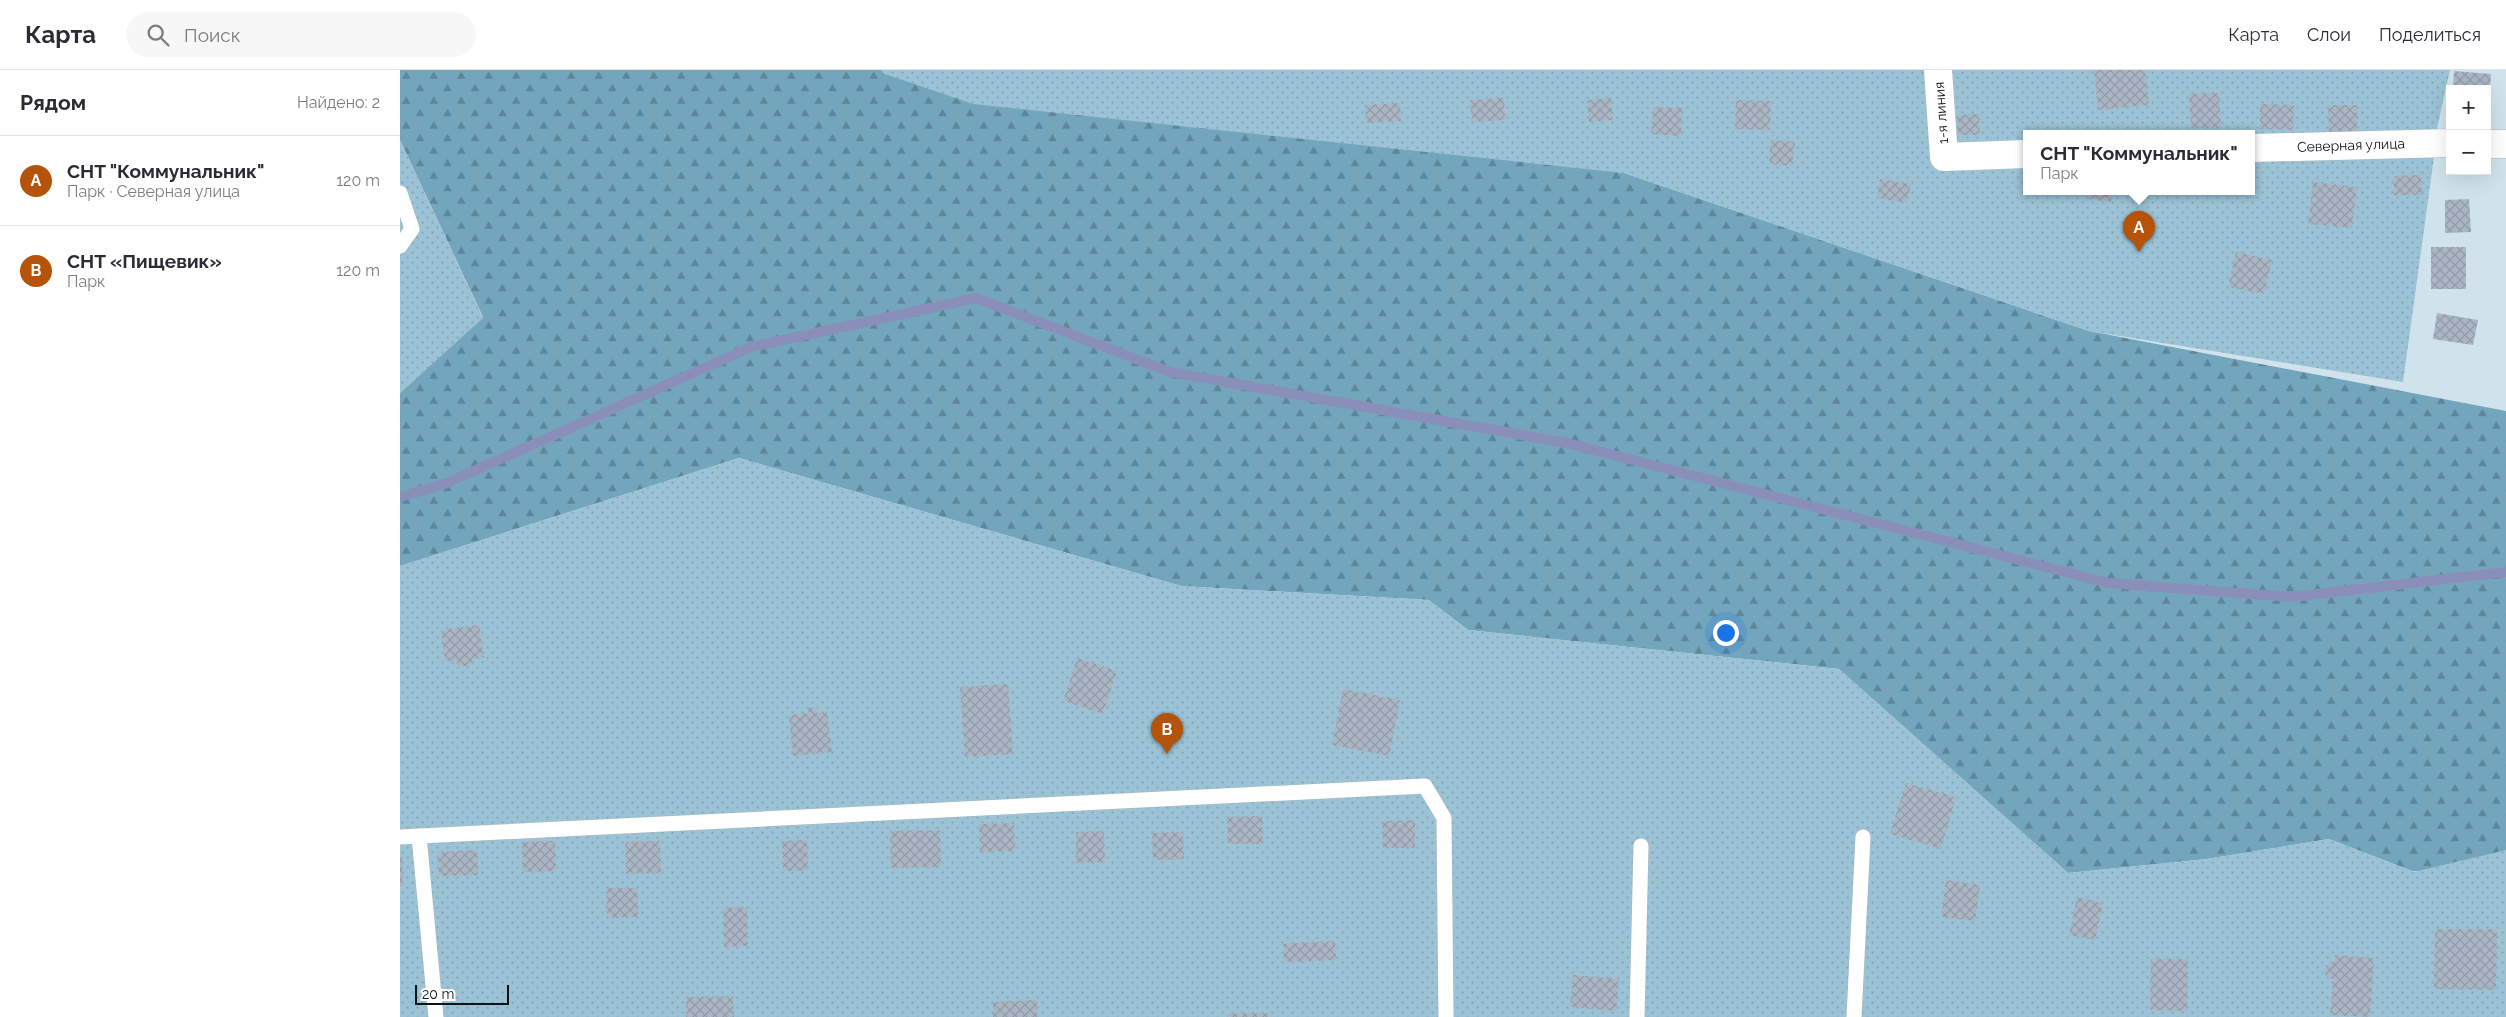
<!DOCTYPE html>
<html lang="ru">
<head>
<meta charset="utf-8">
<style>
  body { margin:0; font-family:Raleway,sans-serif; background:#f7f7f7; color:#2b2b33 }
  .controls { position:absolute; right:15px; top:15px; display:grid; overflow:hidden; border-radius:0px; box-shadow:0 5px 20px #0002 }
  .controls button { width:45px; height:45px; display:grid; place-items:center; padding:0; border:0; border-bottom:1px solid #e1e1e2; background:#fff; color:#2b2b33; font:25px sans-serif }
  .scale { position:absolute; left:15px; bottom:12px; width:94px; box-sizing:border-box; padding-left:5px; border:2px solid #0c1316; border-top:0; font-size:14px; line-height:18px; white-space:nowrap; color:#0c1316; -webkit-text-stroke:4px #fff; paint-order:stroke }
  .you { position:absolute; left:1325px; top:562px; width:18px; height:18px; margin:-12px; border:4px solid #fff; border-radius:50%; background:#1a73e8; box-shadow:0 0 0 8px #1a73e833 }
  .badge { display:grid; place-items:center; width:32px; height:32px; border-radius:50%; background:#b45309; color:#fff; font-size:16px; font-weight:700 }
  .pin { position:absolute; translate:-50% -41px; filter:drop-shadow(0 1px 2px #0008) }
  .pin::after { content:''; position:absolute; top:26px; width:18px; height:15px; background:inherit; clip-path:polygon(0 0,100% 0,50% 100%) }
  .popup { position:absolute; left:1623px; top:60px; width:232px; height:65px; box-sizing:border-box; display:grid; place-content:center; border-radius:0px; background:#fff; filter:drop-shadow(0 1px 4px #0005); font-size:16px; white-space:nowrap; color:#7c7c81 }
  .popup b { font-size:19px; color:#2b2b33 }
  .popup::after { content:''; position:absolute; left:50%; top:100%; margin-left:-10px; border:10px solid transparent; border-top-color:#fff }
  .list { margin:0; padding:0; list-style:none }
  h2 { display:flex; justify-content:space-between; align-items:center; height:65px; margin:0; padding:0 20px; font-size:21px }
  h2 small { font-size:16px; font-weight:400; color:#7c7c81 }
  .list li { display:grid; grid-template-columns:32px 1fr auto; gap:15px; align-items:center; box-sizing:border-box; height:90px; padding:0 20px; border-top:1px solid #e1e1e2 }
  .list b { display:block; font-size:19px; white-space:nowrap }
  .list p { margin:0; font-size:16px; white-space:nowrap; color:#7c7c81 }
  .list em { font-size:16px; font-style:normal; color:#7c7c81 }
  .icon { flex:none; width:28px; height:28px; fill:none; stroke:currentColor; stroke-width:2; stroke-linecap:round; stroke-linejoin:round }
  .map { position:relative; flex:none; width:2106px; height:947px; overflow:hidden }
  header { display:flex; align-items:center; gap:30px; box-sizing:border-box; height:70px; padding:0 25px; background:#fff; border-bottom:1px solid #e1e1e2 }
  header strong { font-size:24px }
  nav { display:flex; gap:28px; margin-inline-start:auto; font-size:18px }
  .search { width:350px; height:45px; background:#f7f7f7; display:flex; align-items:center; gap:12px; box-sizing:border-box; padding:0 18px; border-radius:28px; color:#7c7c81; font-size:19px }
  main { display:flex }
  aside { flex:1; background:#fff }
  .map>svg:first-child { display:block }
  .forest { fill:url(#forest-firs) }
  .garden { fill:url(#garden-dots); fill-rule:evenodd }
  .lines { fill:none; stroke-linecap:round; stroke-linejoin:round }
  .stream { stroke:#8a8fba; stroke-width:10 }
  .building { fill:url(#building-cross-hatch) }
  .service-casing { stroke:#a8bac3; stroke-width:16 }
  .minor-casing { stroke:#a8bac3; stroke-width:29 }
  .service { stroke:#fff; stroke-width:15 }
  .minor { stroke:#fff; stroke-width:28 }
  .labels { text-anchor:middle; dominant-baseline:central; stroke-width:4; stroke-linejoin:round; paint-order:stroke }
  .street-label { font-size:14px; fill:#0c1316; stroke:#fff }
</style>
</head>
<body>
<header>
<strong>Карта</strong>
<div class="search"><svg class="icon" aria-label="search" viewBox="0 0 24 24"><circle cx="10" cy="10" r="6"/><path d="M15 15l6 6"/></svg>Поиск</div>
<nav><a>Карта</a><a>Слои</a><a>Поделиться</a></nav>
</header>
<main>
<aside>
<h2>Рядом<small>Найдено: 2</small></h2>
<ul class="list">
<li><span class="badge">A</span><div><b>СНТ &quot;Коммунальник&quot;</b><p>Парк · Северная улица</p></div><em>120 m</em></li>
<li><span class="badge">B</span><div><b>СНТ «Пищевик»</b><p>Парк</p></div><em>120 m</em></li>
</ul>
</aside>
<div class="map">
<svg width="2106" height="947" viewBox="0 0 2106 947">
  <defs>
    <pattern id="forest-firs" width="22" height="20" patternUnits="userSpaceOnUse" patternTransform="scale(1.25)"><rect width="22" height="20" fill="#73a6bd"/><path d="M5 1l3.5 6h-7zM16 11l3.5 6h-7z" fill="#5d8699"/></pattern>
    <pattern id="garden-dots" width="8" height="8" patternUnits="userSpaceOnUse" patternTransform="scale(1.25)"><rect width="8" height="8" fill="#9bc2d5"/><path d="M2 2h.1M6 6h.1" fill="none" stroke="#84a6b6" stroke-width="1.8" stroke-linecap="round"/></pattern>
    <pattern id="building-cross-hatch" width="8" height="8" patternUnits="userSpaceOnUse" patternTransform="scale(1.25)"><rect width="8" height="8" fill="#abb6c4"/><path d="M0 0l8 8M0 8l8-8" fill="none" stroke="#929ca8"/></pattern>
  </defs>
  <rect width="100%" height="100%" fill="#d0e3ec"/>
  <!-- forest -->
  <path class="forest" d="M 0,0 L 481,0 L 485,4 L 1224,103 L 1689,261 L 2106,341 L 2106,808 L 2012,801 L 1929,769 L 1807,789 L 1668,803 L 1439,599 L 1068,560 L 1029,530 L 781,516 L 339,388 L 0,496 L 0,323 L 83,247 L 0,70 Z"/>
  <!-- garden -->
  <g class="garden">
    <path d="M 481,0 L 2050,0 L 2034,72 L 2034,87 L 2003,312 L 1689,261 L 1224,103 L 573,34 L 485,4 ZM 1626,63 L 1852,63 L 1852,121 L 1626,121 Z"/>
    <path d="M 0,70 L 83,248 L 0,323 Z"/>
    <path d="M 339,388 L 781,516 L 1029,530 L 1068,560 L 1439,599 L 1668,803 L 1807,789 L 1929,769 L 2014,802 L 2106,780 L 2106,947 L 0,947 L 0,496 Z"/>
  </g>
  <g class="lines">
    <!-- stream -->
    <path class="stream" d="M 0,427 L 47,413 L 351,277 L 576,228 L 770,302 L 1167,373 L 1708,513 L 1892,527 L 2106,502"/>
  </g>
  <!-- building -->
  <g class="building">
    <path d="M 1694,0 L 1745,0 L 1749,35 L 1698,40 Z"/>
    <path d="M 2054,1 L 2091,4 L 2089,33 L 2087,19 L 2053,19 Z"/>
    <path d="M 1819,23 L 1821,57 L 1791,58 L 1789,24 Z"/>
    <path d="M 1104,28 L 1105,50 L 1072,52 L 1070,30 Z"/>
    <path d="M 1211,28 L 1213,50 L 1189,52 L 1187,30 Z"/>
    <path d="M 1336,30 L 1371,31 L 1370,60 L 1335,59 Z"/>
    <path d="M 1000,33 L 1001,51 L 966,53 L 965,35 Z"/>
    <path d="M 1860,34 L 1894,35 L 1893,60 L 1860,59 Z"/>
    <path d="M 1928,35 L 1957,35 L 1957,61 L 1929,62 Z"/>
    <path d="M 1253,37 L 1282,38 L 1281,66 L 1251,64 Z"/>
    <path d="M 1579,44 L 1580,65 L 1558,65 L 1558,45 Z"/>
    <path d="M 1371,70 L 1395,72 L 1392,96 L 1369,94 Z"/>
    <path d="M 2021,105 L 2022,125 L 1994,125 L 1994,106 Z"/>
    <path d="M 1480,109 L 1511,114 L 1507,133 L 1477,128 Z"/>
    <path d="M 1913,112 L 1957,117 L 1952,158 L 1908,154 Z"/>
    <path d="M 1689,121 L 1712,121 L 1711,132 L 1688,129 Z"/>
    <path d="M 2069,129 L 2071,162 L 2045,163 L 2045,130 Z"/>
    <rect x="2031" y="177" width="35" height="42"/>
    <path d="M 1836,182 L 1872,190 L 1864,224 L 1828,217 Z"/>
    <path d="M 2037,243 L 2078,250 L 2073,275 L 2033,269 Z"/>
    <path d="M 79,555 L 84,587 L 73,588 L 71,595 L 59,597 L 55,590 L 45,592 L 41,560 Z"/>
    <path d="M 677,588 L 717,601 L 703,644 L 663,631 Z"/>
    <path d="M 608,614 L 613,684 L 565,687 L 560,617 Z"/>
    <path d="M 943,619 L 1000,630 L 989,686 L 932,675 Z"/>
    <path d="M 416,637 L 417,643 L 427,642 L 432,682 L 393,686 L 389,645 L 409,643 L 408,638 Z"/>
    <path d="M 1506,713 L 1556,727 L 1541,779 L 1490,764 Z"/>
    <path d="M 862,746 L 863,774 L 828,774 L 827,747 Z"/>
    <path d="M 1015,750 L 1015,778 L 983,778 L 982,751 Z"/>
    <path d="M 614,753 L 615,781 L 580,782 L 579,754 Z"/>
    <path d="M 540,760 L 541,797 L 491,798 L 490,761 Z"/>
    <path d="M 704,761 L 705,792 L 676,793 L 676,762 Z"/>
    <path d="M 783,762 L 784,789 L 753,790 L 752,763 Z"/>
    <path d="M 407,770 L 408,801 L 383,801 L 382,771 Z"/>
    <path d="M 155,771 L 156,801 L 123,802 L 122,772 Z"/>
    <path d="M 260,771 L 261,803 L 226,804 L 225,772 Z"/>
    <path d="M 77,780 L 78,805 L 39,806 L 38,782 Z"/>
    <path d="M 0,786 L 2,786 L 3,816 L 0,816 Z"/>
    <path d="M 1546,810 L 1580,815 L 1575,851 L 1541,847 Z"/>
    <path d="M 206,818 L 237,818 L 238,847 L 207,848 Z"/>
    <path d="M 1677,827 L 1703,833 L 1695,870 L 1669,865 Z"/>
    <path d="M 347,837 L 348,876 L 324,877 L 323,838 Z"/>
    <path d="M 2035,859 L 2097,859 L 2096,920 L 2034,919 Z"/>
    <path d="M 935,871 L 936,890 L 884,892 L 883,874 Z"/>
    <path d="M 1935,885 L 1974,888 L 1970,947 L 1930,945 L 1933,910 L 1925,905 L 1926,895 L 1934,891 Z"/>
    <path d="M 1751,889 L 1788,889 L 1787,941 L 1750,940 Z"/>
    <path d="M 1173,905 L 1219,909 L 1216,941 L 1170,937 Z"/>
    <path d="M 333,926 L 334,947 L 286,947 L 286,927 Z"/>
    <path d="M 637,930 L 637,947 L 593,947 L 593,932 Z"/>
    <path d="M 869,943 L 869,947 L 827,947 L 827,944 Z"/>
  </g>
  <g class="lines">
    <!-- service casing -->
    <g class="service-casing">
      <g id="service">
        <path d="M 0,123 L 12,159 L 0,176"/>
        <path d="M 19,766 L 36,947"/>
        <path d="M 0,767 L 1025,716 L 1044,748 L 1046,947"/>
        <path d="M 1237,947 L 1241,776"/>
        <path d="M 1454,947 L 1463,767"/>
      </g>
    </g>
    <!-- minor casing -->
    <g class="minor-casing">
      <g id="minor">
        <path d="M 1538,0 L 1544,87 L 1626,84"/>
        <path d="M 2087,74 L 2106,74"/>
        <path d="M 1852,78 L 2050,73"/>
      </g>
    </g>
    <!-- service -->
    <use href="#service" class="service"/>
    <!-- minor -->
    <use href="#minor" class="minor"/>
  </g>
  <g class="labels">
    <!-- street labels -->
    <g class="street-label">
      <text transform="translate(1541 43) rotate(-94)">1-я линия</text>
      <text transform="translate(1951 75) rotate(-2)">Северная улица</text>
    </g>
  </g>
</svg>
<div class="controls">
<button>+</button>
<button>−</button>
</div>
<div class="scale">20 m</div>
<div class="you"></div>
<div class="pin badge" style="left:1739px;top:182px">A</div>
<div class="popup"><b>СНТ &quot;Коммунальник&quot;</b>Парк</div>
<div class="pin badge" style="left:767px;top:684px">B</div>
</div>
</main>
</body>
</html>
